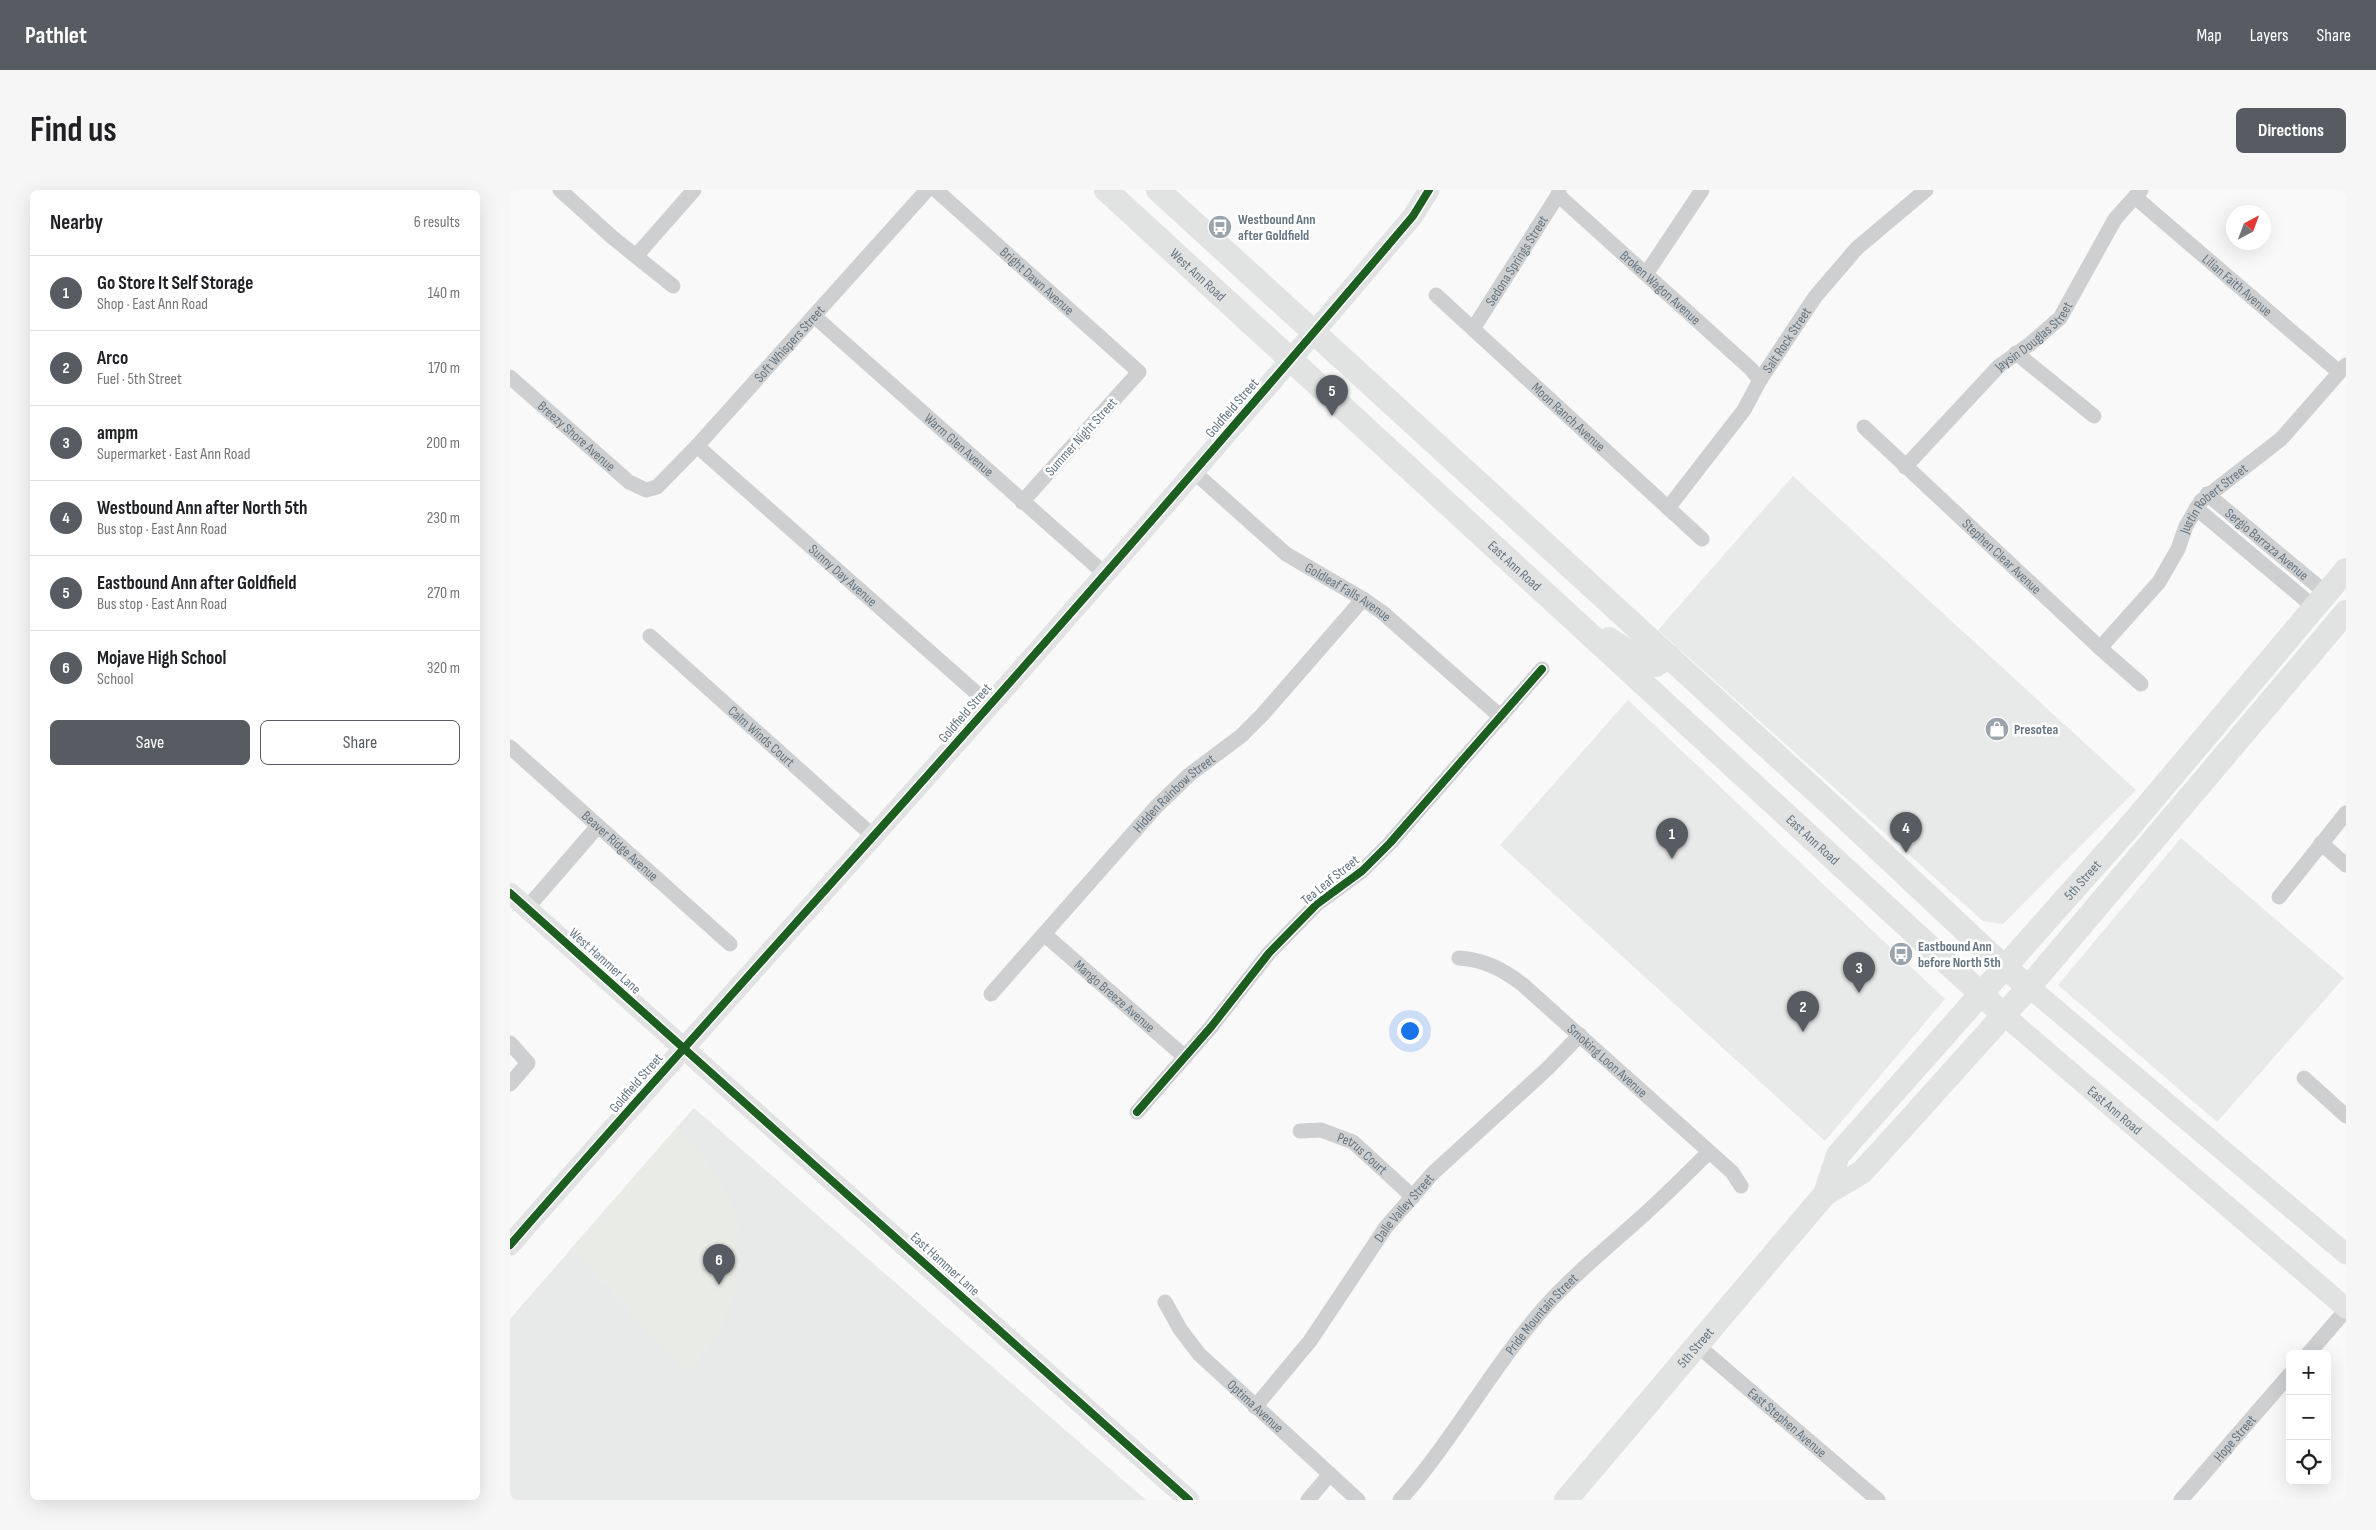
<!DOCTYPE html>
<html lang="en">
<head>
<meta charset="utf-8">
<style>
  body { margin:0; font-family:"Sofia Sans Condensed",sans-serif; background:#f6f6f6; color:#202124 }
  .controls { position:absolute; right:15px; bottom:15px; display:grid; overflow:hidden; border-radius:8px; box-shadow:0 5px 20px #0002 }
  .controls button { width:45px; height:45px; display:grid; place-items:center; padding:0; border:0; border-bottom:1px solid #e0e0e0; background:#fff; color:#202124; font:25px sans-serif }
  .compass { position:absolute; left:1716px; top:15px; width:45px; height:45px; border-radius:50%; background:#fff; box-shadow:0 5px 20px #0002; rotate:41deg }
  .you { position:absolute; left:899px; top:840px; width:18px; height:18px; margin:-12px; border:4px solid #fff; border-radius:50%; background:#1a73e8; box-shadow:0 0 0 8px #1a73e833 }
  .badge { display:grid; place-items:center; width:32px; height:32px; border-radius:50%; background:#565c61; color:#fff; font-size:16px; font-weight:700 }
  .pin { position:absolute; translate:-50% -41px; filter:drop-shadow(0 1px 2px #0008) }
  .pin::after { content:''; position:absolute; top:26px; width:18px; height:15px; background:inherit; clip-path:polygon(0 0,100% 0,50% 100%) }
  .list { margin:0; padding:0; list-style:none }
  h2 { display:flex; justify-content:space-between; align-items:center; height:65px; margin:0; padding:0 20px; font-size:21px }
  h2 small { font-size:16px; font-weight:400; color:#757577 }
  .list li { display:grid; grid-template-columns:32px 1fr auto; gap:15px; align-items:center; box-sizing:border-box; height:75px; padding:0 20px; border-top:1px solid #e0e0e0 }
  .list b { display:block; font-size:19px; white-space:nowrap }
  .list p { margin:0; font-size:16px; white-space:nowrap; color:#757577 }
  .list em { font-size:16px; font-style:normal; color:#757577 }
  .actions { display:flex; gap:10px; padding:15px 20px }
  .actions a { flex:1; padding:11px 0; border:1px solid #565c61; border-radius:8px; text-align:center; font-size:18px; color:#565c61 }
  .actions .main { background:#565c61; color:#fff }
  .icon { flex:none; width:28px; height:28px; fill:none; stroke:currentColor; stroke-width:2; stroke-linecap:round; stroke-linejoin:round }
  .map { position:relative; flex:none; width:1836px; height:1310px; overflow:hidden; border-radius:8px }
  header { display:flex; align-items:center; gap:30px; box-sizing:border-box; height:70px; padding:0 25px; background:#565c61; color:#fff }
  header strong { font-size:24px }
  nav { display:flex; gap:28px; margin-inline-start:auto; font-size:18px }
  .intro { display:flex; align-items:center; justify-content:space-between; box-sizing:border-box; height:120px; padding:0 30px }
  h1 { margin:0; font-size:35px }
  .button { padding:12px 22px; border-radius:8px; background:#565c61; color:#fff; font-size:18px; font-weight:700 }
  main { display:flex; gap:30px; padding:0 30px }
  aside { flex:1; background:#fff; border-radius:8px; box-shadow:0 5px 20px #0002 }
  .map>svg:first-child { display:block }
  .built { fill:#e8e9e9 }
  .green { fill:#e8ebe6 }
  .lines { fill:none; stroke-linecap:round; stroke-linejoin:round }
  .street { stroke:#cecfd0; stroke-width:15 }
  .secondary { stroke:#e1e2e2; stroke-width:21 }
  .primary { stroke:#e1e2e2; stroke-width:24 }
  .cycleway-casing { stroke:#fff; stroke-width:11 }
  .cycleway { stroke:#1b5e20; stroke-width:8 }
  .labels { text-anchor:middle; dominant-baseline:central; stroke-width:5; stroke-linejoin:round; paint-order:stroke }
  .poi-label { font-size:14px; font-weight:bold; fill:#657683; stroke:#fff; text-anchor:start }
  .street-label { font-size:14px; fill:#657683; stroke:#fff }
</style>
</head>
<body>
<header>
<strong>Pathlet</strong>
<nav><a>Map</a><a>Layers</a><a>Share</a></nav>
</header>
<div class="intro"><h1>Find us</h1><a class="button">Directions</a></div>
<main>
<aside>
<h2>Nearby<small>6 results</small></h2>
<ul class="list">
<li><span class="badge">1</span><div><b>Go Store It Self Storage</b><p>Shop · East Ann Road</p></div><em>140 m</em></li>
<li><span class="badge">2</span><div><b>Arco</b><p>Fuel · 5th Street</p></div><em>170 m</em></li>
<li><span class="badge">3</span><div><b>ampm</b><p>Supermarket · East Ann Road</p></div><em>200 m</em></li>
<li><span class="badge">4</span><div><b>Westbound Ann after North 5th</b><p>Bus stop · East Ann Road</p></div><em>230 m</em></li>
<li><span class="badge">5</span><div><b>Eastbound Ann after Goldfield</b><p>Bus stop · East Ann Road</p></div><em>270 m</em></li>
<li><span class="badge">6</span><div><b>Mojave High School</b><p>School</p></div><em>320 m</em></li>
</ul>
<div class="actions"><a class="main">Save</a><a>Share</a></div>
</aside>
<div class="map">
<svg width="1836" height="1310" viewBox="0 0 1836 1310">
  <rect width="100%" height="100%" fill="#f9f9f9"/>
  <!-- built -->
  <g class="built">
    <path d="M 1283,286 L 1626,600 L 1493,734 L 1473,731 L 1148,440 Z"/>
    <path d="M 1118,510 L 1435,809 L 1315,951 L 990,655 Z"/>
    <path d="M 1671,648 L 1834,788 L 1707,932 L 1548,795 Z"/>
    <path d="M 184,918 L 636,1310 L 0,1310 L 0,1129 Z"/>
  </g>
  <!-- green -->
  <path class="green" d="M 168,936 L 208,985 L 229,1031 L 226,1103 L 208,1147 L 178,1181 L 60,1060 Z"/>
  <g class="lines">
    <!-- street -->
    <g class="street">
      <path d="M 50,0 L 102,47 L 163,96"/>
      <path id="s1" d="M 426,0 L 629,182 L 512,312"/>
      <path id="s2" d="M 1048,5 L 1241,179 L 1250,190"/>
      <path id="s3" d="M 1625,7 L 1829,182"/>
      <path d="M 126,66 L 184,0"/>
      <path d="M 1136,84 L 1192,0"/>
      <path id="s4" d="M 926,105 L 1192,349"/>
      <path id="s5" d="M 304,126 L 595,384"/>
      <path id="s6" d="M 963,139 L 1048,5 L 1049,0"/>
      <path d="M 1506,163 L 1584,226"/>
      <path id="s7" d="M 0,187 L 119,292 L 136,300 L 147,297 L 187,256 L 417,0"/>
      <path id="s8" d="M 1354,237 L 1590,458 L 1631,494"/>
      <path id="s9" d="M 187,256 L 480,515"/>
      <path id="s10" d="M 1395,277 L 1489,176 L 1520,154 L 1550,128 L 1605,29 L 1631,0"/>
      <path id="s11" d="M 684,282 L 776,364 L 853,409 L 873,423 L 991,527"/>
      <path id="s12" d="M 1697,304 L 1816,403"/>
      <path id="s13" d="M 1158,318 L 1234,220 L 1250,190 L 1305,107 L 1347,58 L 1416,0"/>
      <path d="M 1686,318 L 1804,417"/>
      <path id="s14" d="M 140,446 L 363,646"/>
      <path id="s15" d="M 1590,458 L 1649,392 L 1668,359 L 1676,336 L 1691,311 L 1771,249 L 1836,175"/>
      <path id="s16" d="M 0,557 L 220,754"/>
      <path d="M 1811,653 L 1836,675"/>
      <path d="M 1769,707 L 1836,623"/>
      <path d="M 17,718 L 88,636"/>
      <path id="s17" d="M 534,744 L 675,867"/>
      <path id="s18" d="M 949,768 C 975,770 992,779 1012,794 L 1222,982 L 1231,996"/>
      <path id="s19" d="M 481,804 L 646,617 L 679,585 L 731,546 L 753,524 L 853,409"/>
      <path d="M 0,853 L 18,873 L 0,894"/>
      <path d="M 1794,888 L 1836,926"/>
      <path d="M 627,922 L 701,837 L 759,763 L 807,714 L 852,681 L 880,653 L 1032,479"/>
      <path id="s20" d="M 790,941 L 811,940 L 843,952 L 903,1007"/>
      <path id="s21" d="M 655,1112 L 670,1139 L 689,1164 L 848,1310"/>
      <path id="s22" d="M 1187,1155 L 1368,1310"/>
      <path d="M 1798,1164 L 1836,1120"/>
      <path id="s23" d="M 745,1217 L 800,1151 L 876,1037 L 923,983 L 1037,879 L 1070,845"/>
      <path d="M 798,1310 L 820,1284"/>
      <path id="s24" d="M 890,1310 C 943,1250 981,1179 1033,1119 C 1059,1089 1090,1064 1119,1038 C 1147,1014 1173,988 1199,962"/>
      <path id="s25" d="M 1671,1310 L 1780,1184"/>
    </g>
    <!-- secondary -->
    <g class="secondary">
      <path d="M 0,703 L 679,1310"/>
      <path d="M 1519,797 L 1836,1064"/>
      <path id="s26" d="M 1494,825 L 1836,1118"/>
      <path d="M 0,1055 C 130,906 262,760 393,613 C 566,419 736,223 903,26 L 919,0"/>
    </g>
    <!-- primary -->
    <g class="primary">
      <path id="s27" d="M 596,0 L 1494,825"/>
      <path d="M 648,0 L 1333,626 L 1494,777 L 1519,797"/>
      <path d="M 1099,449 L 1135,472 L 1146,475 L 1159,466"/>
      <path id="s28" d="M 1315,1004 L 1328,965 L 1621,635 L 1836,380"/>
      <path id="s29" d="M 1056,1310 L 1315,1004 L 1352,982 L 1394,936 L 1519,797 L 1836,422"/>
    </g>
    <!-- cycleway casing -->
    <g class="cycleway-casing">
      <g id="cycleway">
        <path d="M 0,703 L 679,1310"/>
        <path d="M 627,922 L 701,837 L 759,763 L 807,714 L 852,681 L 880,653 L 1032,479"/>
        <path d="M 0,1055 C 130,906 262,760 393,613 C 566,419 736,223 903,26 L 919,0"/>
      </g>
    </g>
    <!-- cycleway -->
    <use href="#cycleway" class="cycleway"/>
  </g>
  <!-- icons -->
  <defs>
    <g id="bus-disc" transform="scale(1.25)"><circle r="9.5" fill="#99a4ac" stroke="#fff"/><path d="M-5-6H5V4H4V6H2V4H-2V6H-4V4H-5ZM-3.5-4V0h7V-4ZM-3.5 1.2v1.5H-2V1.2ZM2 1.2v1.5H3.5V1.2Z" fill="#fff"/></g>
    <g id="shop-disc" transform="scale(1.25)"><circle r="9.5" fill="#99a4ac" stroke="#fff"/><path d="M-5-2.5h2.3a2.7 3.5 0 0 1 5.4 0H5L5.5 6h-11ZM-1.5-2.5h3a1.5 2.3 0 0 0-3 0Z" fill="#fff"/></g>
  </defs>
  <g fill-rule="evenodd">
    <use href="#bus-disc" x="710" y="37"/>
    <use href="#shop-disc" x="1487" y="539"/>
    <use href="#bus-disc" x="1391" y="764"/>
  </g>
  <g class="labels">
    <!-- poi labels -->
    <g class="poi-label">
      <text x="728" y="29">Westbound Ann<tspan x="728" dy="16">after Goldfield</tspan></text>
      <text x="1504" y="539">Presotea</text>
      <text x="1408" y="756">Eastbound Ann<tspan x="1408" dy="16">before North 5th</tspan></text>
    </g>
    <!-- street labels -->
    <g class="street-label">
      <text stroke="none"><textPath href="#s6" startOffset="81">Sedona Springs Street</textPath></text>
      <text stroke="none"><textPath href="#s27" startOffset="125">West Ann Road</textPath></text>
      <text stroke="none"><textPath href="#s1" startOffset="136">Bright Dawn Avenue</textPath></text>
      <text stroke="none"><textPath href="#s3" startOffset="135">Lilian Faith Avenue</textPath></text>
      <text stroke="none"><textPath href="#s2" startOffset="138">Broken Wagon Avenue</textPath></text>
      <text stroke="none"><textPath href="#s10" startOffset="184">Jaysin Douglas Street</textPath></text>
      <text stroke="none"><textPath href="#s13" startOffset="206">Salt Rock Street</textPath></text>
      <text stroke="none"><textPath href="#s7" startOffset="384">Soft Whispers Street</textPath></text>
      <text transform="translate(722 218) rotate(-49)">Goldfield Street</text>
      <text stroke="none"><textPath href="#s4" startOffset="180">Moon Ranch Avenue</textPath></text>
      <text stroke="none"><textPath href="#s7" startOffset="89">Breezy Shore Avenue</textPath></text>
      <text transform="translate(571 247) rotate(-48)">Summer Night Street</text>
      <text stroke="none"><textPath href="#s5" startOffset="194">Warm Glen Avenue</textPath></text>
      <text stroke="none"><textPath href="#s15" startOffset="190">Justin Robert Street</textPath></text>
      <text stroke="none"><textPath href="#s12" startOffset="78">Sergio Barraza Avenue</textPath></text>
      <text stroke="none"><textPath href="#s8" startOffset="189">Stephen Clear Avenue</textPath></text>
      <text stroke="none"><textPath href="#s27" startOffset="555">East Ann Road</textPath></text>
      <text stroke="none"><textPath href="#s9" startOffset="195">Sunny Day Avenue</textPath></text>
      <text stroke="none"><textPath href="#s11" startOffset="196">Goldleaf Falls Avenue</textPath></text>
      <text transform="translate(455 523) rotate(-49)">Goldfield Street</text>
      <text stroke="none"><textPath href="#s14" startOffset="150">Calm Winds Court</textPath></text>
      <text stroke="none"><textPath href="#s19" startOffset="272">Hidden Rainbow Street</textPath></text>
      <text stroke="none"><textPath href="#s27" startOffset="960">East Ann Road</textPath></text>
      <text stroke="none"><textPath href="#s16" startOffset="148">Beaver Ridge Avenue</textPath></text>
      <text transform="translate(820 690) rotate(-39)">Tea Leaf Street</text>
      <text stroke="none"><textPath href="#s28" startOffset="409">5th Street</textPath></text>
      <text transform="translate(95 771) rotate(42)">West Hammer Lane</text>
      <text stroke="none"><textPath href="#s17" startOffset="94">Mango Breeze Avenue</textPath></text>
      <text stroke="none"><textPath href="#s18" startOffset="184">Smoking Loon Avenue</textPath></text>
      <text transform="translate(126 893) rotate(-49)">Goldfield Street</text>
      <text stroke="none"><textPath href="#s26" startOffset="146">East Ann Road</textPath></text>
      <text stroke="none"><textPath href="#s20" startOffset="69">Petrus Court</textPath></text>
      <text stroke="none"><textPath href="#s23" startOffset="249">Dalle Valley Street</textPath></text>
      <text transform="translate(435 1074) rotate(42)">East Hammer Lane</text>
      <text stroke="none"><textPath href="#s24" startOffset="234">Pride Mountain Street</textPath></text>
      <text stroke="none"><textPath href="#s29" startOffset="200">5th Street</textPath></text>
      <text stroke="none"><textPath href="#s21" startOffset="139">Optima Avenue</textPath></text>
      <text stroke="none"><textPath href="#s22" startOffset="119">East Stephen Avenue</textPath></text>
      <text stroke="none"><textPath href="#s25" startOffset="82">Hope Street</textPath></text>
    </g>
  </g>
</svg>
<div class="controls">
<button>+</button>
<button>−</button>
<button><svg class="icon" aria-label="locate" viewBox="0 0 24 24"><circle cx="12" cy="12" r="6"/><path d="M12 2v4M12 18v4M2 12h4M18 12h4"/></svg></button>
</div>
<svg class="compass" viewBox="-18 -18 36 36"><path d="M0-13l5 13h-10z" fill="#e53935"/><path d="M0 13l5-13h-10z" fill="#757577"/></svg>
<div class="you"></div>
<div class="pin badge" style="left:1162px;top:669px">1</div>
<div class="pin badge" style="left:1293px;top:842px">2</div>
<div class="pin badge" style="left:1349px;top:803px">3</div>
<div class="pin badge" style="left:1396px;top:663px">4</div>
<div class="pin badge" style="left:822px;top:226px">5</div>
<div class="pin badge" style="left:209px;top:1095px">6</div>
</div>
</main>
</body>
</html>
